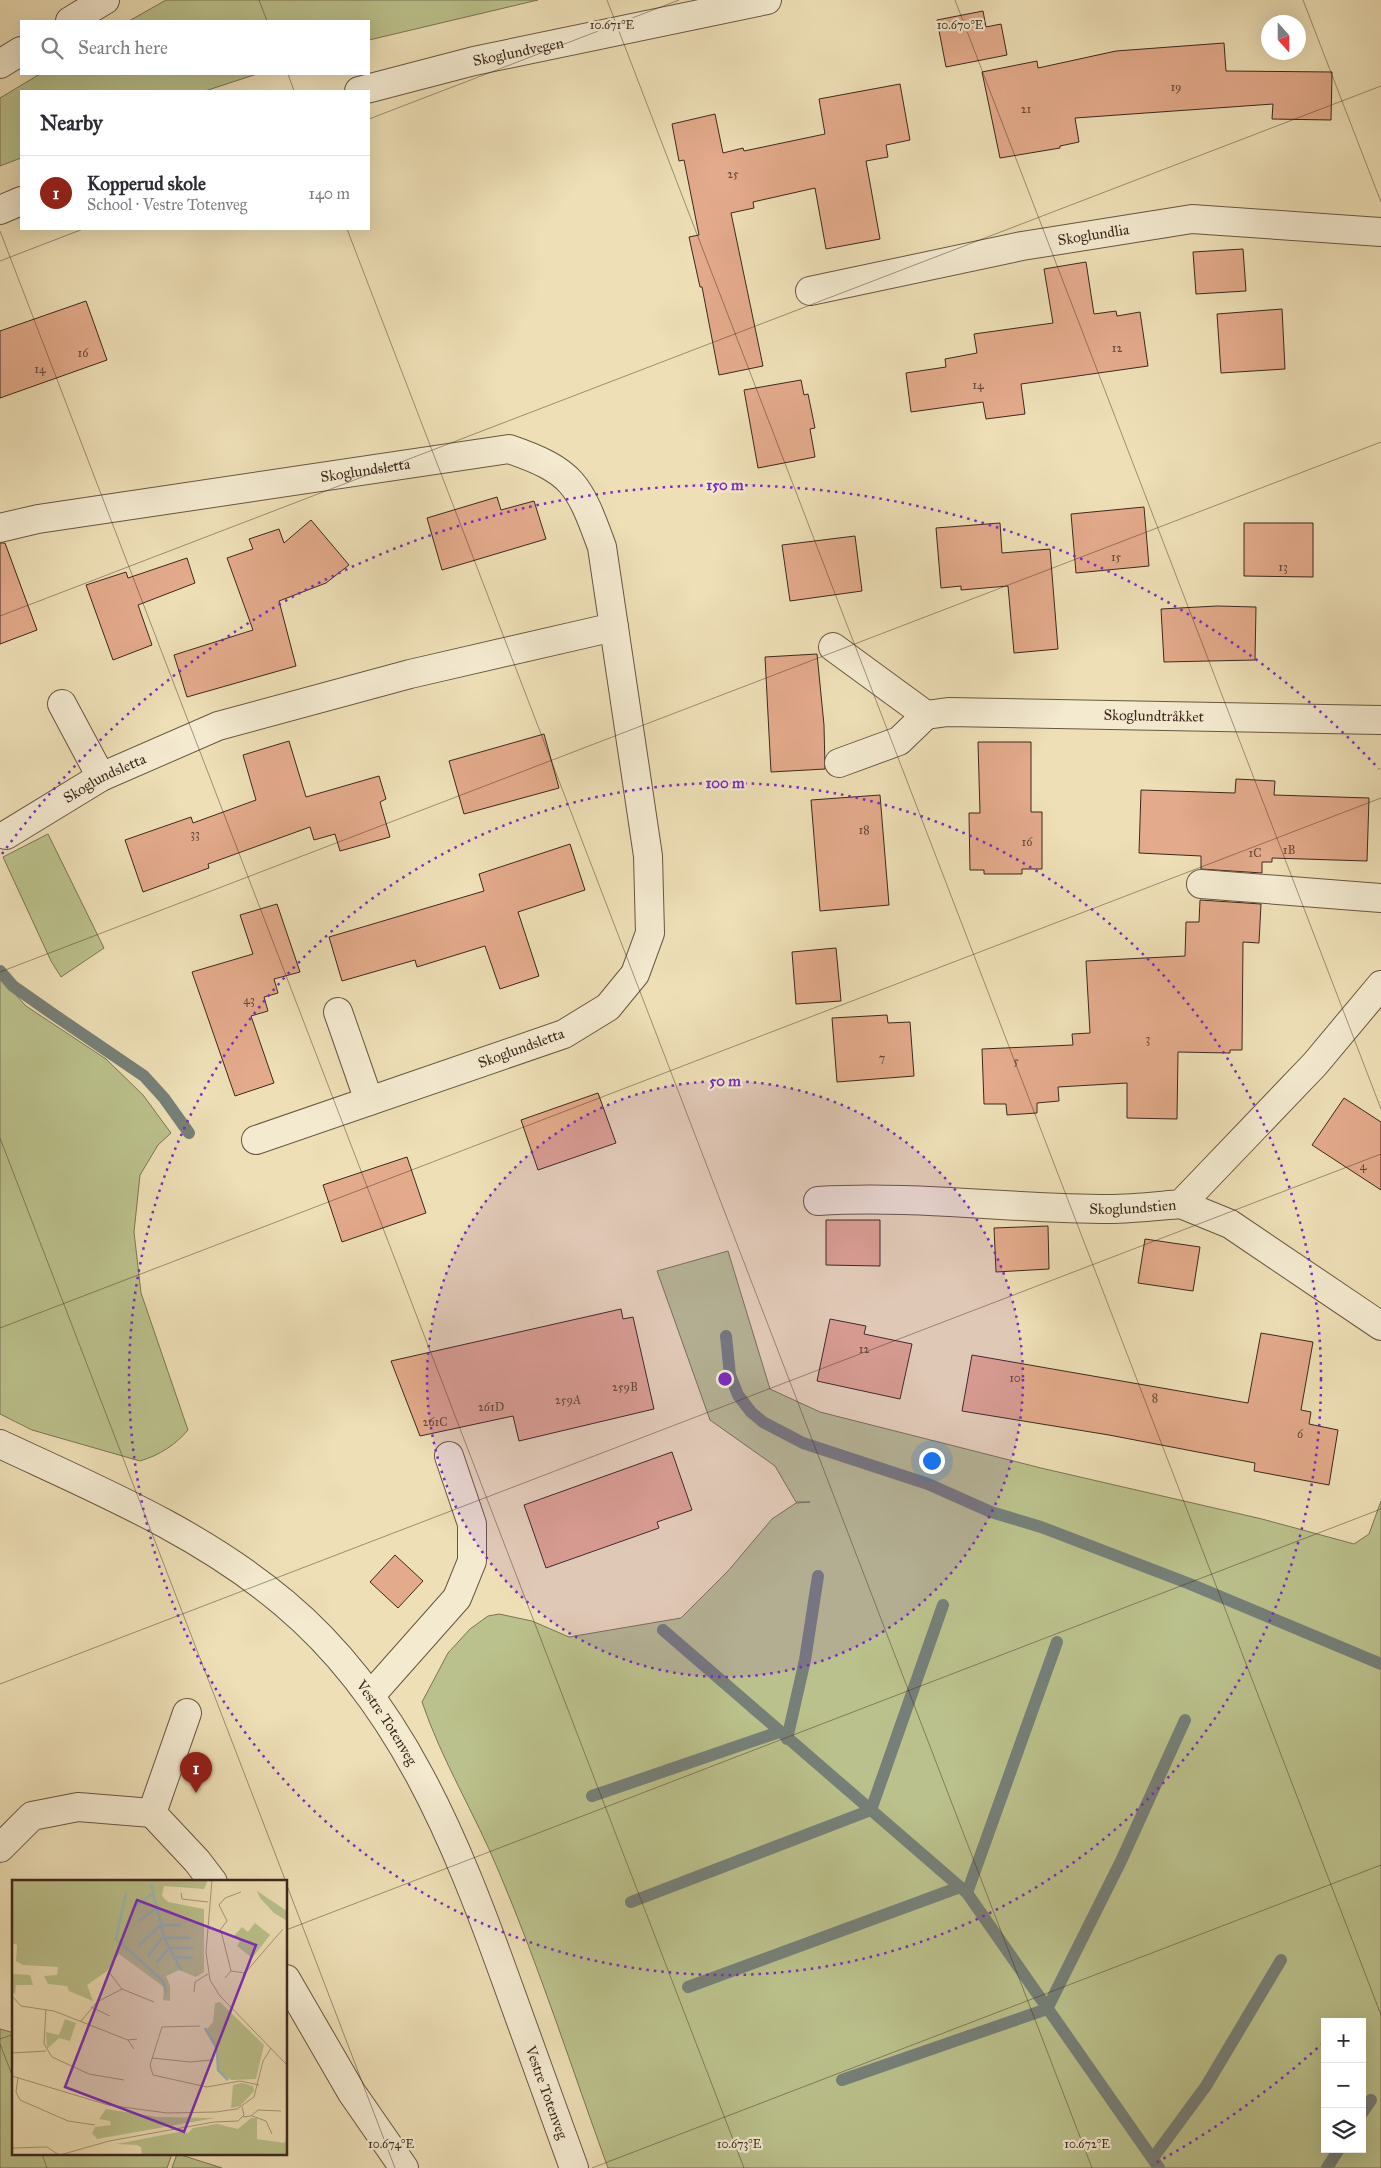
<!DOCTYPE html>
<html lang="en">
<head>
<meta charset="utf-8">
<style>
  body { margin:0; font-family:"IM FELL Great Primer",serif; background:#f7f7f7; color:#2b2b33 }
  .controls { position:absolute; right:15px; bottom:15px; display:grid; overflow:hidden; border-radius:0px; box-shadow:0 5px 20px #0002 }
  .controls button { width:45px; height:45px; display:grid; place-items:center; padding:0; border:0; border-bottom:1px solid #e1e1e2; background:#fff; color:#2b2b33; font:25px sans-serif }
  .compass { position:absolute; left:1261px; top:15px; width:45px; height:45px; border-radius:50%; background:#fff; box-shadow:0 5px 20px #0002; rotate:159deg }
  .you { position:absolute; left:931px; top:1460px; width:18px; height:18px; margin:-12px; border:4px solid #fff; border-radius:50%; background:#1a73e8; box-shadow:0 0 0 8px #1a73e833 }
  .badge { display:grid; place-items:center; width:32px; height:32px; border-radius:50%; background:#8f2418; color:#fff; font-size:16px; font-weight:700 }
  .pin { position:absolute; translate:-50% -41px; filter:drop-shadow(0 1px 2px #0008) }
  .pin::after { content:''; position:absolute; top:26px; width:18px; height:15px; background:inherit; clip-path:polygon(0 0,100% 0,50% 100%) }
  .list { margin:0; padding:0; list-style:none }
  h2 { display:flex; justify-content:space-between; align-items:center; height:65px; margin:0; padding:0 20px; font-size:21px }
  h2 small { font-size:16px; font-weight:400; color:#7c7c81 }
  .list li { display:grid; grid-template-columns:32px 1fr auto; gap:15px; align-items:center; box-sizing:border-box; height:75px; padding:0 20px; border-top:1px solid #e1e1e2 }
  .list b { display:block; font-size:19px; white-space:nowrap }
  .list p { margin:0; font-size:16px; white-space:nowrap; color:#7c7c81 }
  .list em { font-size:16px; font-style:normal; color:#7c7c81 }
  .icon { flex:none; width:28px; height:28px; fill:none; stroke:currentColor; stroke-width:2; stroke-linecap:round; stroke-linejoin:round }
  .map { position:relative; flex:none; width:1381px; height:2168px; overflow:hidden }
  .search { position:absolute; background:#fff; box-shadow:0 5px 20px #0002; left:20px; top:20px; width:350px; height:55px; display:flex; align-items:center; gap:12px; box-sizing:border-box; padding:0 18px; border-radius:0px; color:#7c7c81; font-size:19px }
  .panel { position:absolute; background:#fff; box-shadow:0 5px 20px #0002; left:20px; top:90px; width:350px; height:140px; border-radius:0px }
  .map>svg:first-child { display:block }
  .green { fill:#bbc18c; stroke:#7c7454; fill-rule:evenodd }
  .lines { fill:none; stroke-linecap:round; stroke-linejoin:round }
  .stream { stroke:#768079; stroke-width:12 }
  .building { fill:#e3aa8b; stroke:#3d281c }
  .minor-casing { stroke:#695642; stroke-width:30 }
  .minor { stroke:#f4ead0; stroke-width:28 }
  .ticks { fill:none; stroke:#3d281c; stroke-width:1; stroke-opacity:0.45 }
  .ring { fill:none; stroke:#7b2cbf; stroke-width:2.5; stroke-dasharray:2.5 5 }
  .labels { text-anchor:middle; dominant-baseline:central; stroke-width:4.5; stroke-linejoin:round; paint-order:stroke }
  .number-label { font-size:12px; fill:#664838 }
  .street-label { font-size:15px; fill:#3d281c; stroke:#f4ead0 }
  .inset-river { fill:none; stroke:#9cbab7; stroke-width:2.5 }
  .inset-road { fill:none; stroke:#a79678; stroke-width:1 }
  .view { fill:#7b2cbf; fill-opacity:0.15; stroke:#7b2cbf; stroke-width:2.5 }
  .inset-edge { fill:none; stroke:#3d281c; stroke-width:2.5 }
  .ticks-label { font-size:12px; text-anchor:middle; fill:#3d281c; stroke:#f4ead0; stroke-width:4.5; stroke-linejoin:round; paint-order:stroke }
  .centre { fill:#7b2cbf; stroke:#f4ead0; stroke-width:2.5 }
  .ring-label { font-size:15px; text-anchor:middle; font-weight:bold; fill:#7b2cbf; stroke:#f4ead0; stroke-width:4.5; stroke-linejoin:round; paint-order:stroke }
</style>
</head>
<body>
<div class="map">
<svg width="1381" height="2168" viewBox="0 0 1381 2168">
  <rect width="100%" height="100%" fill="#eedfb6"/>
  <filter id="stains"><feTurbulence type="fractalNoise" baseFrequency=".004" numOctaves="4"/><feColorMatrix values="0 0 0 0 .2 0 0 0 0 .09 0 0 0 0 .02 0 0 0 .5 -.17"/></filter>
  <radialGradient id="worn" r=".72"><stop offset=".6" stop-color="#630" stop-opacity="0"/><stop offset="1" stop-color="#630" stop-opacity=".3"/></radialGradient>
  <!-- green -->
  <g class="green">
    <path d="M 166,0 L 538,0 L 369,40 L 369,21 L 129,21 Z"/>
    <path d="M 40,74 L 257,74 L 205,91 L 21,91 L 21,158 L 0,166 L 0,98 Z"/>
    <path d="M 48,834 L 104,948 L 61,977 L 51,961 L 3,857 Z"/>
    <path d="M 0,978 L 26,1006 L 106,1059 L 143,1095 L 171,1133 L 158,1145 L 140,1175 L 134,1232 L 141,1293 L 188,1430 C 175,1445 160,1455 140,1461 L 32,1430 L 0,1414 Z"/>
    <path d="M 728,1251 L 770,1389 L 820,1412 L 1041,1468 L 1262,1519 L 1354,1544 L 1369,1534 L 1381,1501 L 1381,2168 L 608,2168 C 572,2069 540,1969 499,1872 C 475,1814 442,1761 422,1702 L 448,1653 L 470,1629 L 488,1616 L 499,1614 L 532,1621 L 569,1637 L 681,1618 L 728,1571 L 772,1519 L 796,1503 L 810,1502 L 796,1502 L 775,1466 L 710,1420 L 657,1271 ZM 1325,2022 L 1362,2022 L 1362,2149 L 1325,2149 Z"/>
    <path d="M 0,2029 L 14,2033 L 14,2154 L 172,2154 L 167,2168 L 0,2168 Z"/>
    <path d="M 177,2154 L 178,2154 L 222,2168 L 172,2168 Z"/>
  </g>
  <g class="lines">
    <!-- stream -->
    <g class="stream">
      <path d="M 0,971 L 13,986 L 50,1012 L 144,1076 L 164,1098 L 189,1133"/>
      <path d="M 726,1336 L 730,1375 L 738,1395 L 751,1412 L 763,1422 L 803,1443 L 928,1484 L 991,1512 L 1041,1527 L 1190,1584 L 1381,1664"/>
      <path d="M 663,1630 L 967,1893 L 1159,2168"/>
      <path d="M 787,1739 L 805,1660 L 818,1576"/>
      <path d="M 592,1796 L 779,1732"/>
      <path d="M 967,1893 L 1057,1642"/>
      <path d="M 631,1902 L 871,1810 L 943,1605"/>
      <path d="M 688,1987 L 960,1887"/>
      <path d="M 842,2080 L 1047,2009 L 1121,1861 L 1185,1720"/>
      <path d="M 1362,2113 L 1371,2100"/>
      <path d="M 1153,2158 L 1206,2086 L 1281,1960"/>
      <path d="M 1327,2168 L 1339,2149"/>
    </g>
  </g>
  <!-- building -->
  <g class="building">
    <path d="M 983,11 L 986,27 L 1001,24 L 1007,55 L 946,67 L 937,20 Z"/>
    <path d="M 1224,43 L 1226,71 L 1332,72 L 1331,120 L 1272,119 L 1273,104 L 1075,118 L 1079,142 L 1060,146 L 1060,148 L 1000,158 L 982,72 L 1037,61 L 1038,68 L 1116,51 Z"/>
    <path d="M 900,84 L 910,140 L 886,145 L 888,157 L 866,161 L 880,239 L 826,249 L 815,188 L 753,202 L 754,208 L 731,213 L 763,366 L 719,375 L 702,287 L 700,287 L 689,237 L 699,235 L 684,160 L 679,161 L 672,124 L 715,114 L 723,153 L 743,148 L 744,151 L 825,134 L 819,99 Z"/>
    <path d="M 1243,249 L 1246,291 L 1196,294 L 1193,252 Z"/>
    <path d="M 1086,262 L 1094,314 L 1116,311 L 1117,316 L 1140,312 L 1148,366 L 1021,384 L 1025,414 L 986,419 L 983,402 L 911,412 L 906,373 L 946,367 L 945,359 L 977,353 L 974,334 L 1053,323 L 1044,269 Z"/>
    <path d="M 86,301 L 107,360 L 0,398 L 0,331 Z"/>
    <path d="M 1282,309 L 1285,369 L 1221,373 L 1217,314 Z"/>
    <path d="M 801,380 L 804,395 L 808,394 L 815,428 L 810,429 L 815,457 L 758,468 L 744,390 Z"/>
    <path d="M 497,497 L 501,510 L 534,501 L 546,539 L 442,570 L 427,518 Z"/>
    <path d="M 1144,507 L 1149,566 L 1076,573 L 1071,514 Z"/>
    <path d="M 311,520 L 349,565 L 326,583 L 279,601 L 296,666 L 187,697 L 174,655 L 253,630 L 227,558 L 253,549 L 249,539 L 279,529 L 284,543 Z"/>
    <path d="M 1000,523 L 1002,553 L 1050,549 L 1058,649 L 1014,653 L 1008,586 L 961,590 L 961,586 L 941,588 L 936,528 Z"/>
    <path d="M 1244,523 L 1313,523 L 1313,577 L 1244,576 Z"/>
    <path d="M 855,536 L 862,591 L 790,601 L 782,545 Z"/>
    <path d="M 0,543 L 5,543 L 37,630 L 0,644 Z"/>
    <path d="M 187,558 L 195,583 L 138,605 L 152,645 L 113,660 L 86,585 L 126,572 L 128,578 Z"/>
    <path d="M 1217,606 L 1256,607 L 1255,660 L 1164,662 L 1161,609 Z"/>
    <path d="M 817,654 L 824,725 L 825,769 L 771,772 L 765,657 Z"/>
    <path d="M 544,734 L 559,788 L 464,814 L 449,761 Z"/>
    <path d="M 289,741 L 306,797 L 379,776 L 386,799 L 380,802 L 390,837 L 340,851 L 335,834 L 314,840 L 310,827 L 208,864 L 209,868 L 143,892 L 125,840 L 191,817 L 193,823 L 256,800 L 243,755 Z"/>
    <path d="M 978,742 L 1031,742 L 1031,812 L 1042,812 L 1042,869 L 1022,869 L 1022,874 L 984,874 L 984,870 L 970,870 L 969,813 L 980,813 Z"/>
    <path d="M 1236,779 L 1275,781 L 1274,795 L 1369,798 L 1367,861 L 1272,858 L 1272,862 L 1262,862 L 1262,873 L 1201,869 L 1201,856 L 1139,853 L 1141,790 L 1235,793 Z"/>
    <path d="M 880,795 L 889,905 L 820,911 L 811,800 Z"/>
    <path d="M 570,844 L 585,890 L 518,912 L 539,976 L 500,989 L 485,946 L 417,967 L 415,960 L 342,981 L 329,937 L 484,891 L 479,874 Z"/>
    <path d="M 1200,900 L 1261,904 L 1259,943 L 1243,942 L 1242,1050 L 1230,1050 L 1230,1053 L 1178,1052 L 1177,1119 L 1127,1118 L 1127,1083 L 1058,1087 L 1059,1101 L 1037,1103 L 1037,1113 L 1007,1115 L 1006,1104 L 984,1104 L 982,1049 L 1073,1045 L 1072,1034 L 1090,1033 L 1086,961 L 1185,956 L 1186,922 L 1199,922 Z"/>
    <path d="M 277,904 L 300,972 L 274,979 L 278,993 L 264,997 L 268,1011 L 251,1016 L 274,1083 L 235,1096 L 192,972 L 253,954 L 240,915 Z"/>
    <path d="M 836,948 L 841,1001 L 796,1004 L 792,952 Z"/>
    <path d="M 887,1015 L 888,1023 L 910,1022 L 914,1076 L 837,1082 L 832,1018 Z"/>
    <path d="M 598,1093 L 616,1143 L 538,1170 L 521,1120 Z"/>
    <path d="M 1344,1098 L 1381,1122 L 1381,1190 L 1312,1145 Z"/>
    <path d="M 407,1157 L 426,1213 L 342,1242 L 323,1185 Z"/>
    <path d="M 826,1220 L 880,1220 L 880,1266 L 826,1265 Z"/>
    <path d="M 1048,1226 L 1049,1269 L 996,1272 L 994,1228 Z"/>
    <path d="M 1145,1239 L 1200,1247 L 1193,1291 L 1138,1283 Z"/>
    <path d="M 621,1309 L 623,1319 L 633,1317 L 654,1409 L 519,1441 L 513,1416 L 420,1436 L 391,1361 Z"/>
    <path d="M 830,1319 L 866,1326 L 864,1334 L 912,1344 L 900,1399 L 817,1381 Z"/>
    <path d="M 1261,1333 L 1313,1342 L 1301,1410 L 1311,1412 L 1309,1424 L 1338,1430 L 1329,1485 L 1254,1471 L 1255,1463 L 1109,1435 L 962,1411 L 972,1355 L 1248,1403 Z"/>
    <path d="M 672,1452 L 692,1510 L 657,1522 L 659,1528 L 546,1568 L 524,1505 Z"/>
    <path d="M 395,1555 L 423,1581 L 398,1608 L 370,1582 Z"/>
  </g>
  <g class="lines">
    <!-- minor casing -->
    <g class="minor-casing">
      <g id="minor">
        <path d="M 70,21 L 105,0"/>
        <path d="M 0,64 L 21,51"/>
        <path id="s1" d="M 359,91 L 474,61 L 767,0"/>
        <path d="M 0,210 L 21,201"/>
        <path id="s2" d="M 810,291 L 1022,246 L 1192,219 L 1381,232"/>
        <path id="s3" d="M 0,528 L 38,519 L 509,449 C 573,471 579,484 602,547 L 648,856 L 650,933 L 635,974 L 608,1007 L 564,1034 L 256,1140"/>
        <path d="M 833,647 L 926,715 L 899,741 L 839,763"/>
        <path d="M 62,704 L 101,777"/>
        <path id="s4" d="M 926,715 L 948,712 L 1381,720"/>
        <path id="s5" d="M 6,835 L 101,777 L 218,726 L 410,674 L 614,627"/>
        <path d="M 1201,884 L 1381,898"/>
        <path d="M 338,1012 L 369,1101"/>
        <path id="s6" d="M 818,1201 C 915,1195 1012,1209 1109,1209 C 1133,1209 1157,1206 1181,1204 L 1315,1064 L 1381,985"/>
        <path d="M 1181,1204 L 1230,1224 L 1381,1326"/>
        <path id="s7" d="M 0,1444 C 98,1490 200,1532 284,1603 C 400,1700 456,1841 506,1980 C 529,2043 551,2105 574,2168"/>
        <path d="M 371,1695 L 457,1598 L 472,1561 L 472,1524 L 449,1456"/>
        <path d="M 187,1713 L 152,1813 L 197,1861 L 213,1882"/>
        <path d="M 0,1848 L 32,1816 L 78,1807 L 152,1813"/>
        <path d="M 286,1979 L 352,2093 L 404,2168"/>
      </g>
    </g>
    <!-- minor -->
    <use href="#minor" class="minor"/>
  </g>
  <!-- ticks -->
  <path class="ticks" d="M 259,0 L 267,21M 607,0 L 1381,2015M 955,0 L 1381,1109M 1303,0 L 1381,202M 288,74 L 294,91M 369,119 L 679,0M 347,229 L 1092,2168M 0,231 L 744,2168M 0,261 L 83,229M 0,616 L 1381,86M 0,972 L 1381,442M 0,1138 L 286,1882M 0,1328 L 1381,798M 0,1684 L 1381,1154M 286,1883 L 395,2168M 286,1930 L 1381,1509M 0,2039 L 14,2034M 0,2044 L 14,2080M 42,2154 L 47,2168M 592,2168 L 1381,1865"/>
  <!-- distance rings -->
  <circle cx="725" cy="1379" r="298" fill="#7b2cbf" fill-opacity=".12"/>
  <g class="ring">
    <circle cx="725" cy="1379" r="298"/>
    <circle cx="725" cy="1379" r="596"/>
    <path d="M1323 2043A894 894 0 0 1 1152 2165M2 854A894 894 0 0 1 1379 769"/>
  </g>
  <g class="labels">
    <!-- number labels -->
    <g class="number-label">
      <text x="1176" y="87">19</text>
      <text x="1026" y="109">21</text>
      <text x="733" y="174">25</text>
      <text x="1117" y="348">12</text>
      <text x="83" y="353">16</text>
      <text x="40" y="369">14</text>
      <text x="978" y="385">14</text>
      <text x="1116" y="557">15</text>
      <text x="1283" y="567">13</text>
      <text x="864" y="830">18</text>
      <text x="195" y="834">33</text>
      <text x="1027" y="842">16</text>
      <text x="1289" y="850">1B</text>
      <text x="1255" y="853">1C</text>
      <text x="249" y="1000">43</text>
      <text x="1148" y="1039">3</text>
      <text x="882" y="1058">7</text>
      <text x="1016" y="1061">5</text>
      <text x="1363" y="1166">4</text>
      <text x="864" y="1349">12</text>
      <text x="1015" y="1378">10</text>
      <text x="625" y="1387">259B</text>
      <text x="1155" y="1398">8</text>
      <text x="568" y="1400">259A</text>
      <text x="491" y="1407">261D</text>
      <text x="435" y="1422">261C</text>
      <text x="1300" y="1434">6</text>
    </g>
    <!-- street labels -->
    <g class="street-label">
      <text stroke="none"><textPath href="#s1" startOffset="164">Skoglundvegen</textPath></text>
      <text stroke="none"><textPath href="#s2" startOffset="289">Skoglundlia</textPath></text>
      <text stroke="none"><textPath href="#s3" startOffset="370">Skoglundsletta</textPath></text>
      <text stroke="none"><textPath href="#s4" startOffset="228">Skoglundtråkket</textPath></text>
      <text stroke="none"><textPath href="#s5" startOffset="114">Skoglundsletta</textPath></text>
      <text transform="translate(521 1048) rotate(-20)">Skoglundsletta</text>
      <text stroke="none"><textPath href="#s6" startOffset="315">Skoglundstien</textPath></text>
      <text stroke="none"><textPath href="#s7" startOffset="485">Vestre Totenveg</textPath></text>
      <text stroke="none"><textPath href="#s7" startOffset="889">Vestre Totenveg</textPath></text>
    </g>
  </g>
  <!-- overview -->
  <g transform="translate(12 1880)">
    <rect width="275" height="275" fill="#eedfb6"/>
    <path d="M 0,0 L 196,0 L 192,9 L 152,6 L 150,16 L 156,22 L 192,29 L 192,92 L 184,97 L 167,90 L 154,96 L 158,106 L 158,121 L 151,120 L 152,107 L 148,104 L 107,74 L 95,91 L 75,105 L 81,121 L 57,111 L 55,106 L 36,104 L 32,96 L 45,95 L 46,87 L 11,85 L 4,81 L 5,65 L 0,63 ZM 245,11 L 275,31 L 275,41 L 262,33 L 248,18 ZM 243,43 L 258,55 L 240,78 L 225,66 L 228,61 L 222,56 L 230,47 L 236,52 ZM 1,94 L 18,95 L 21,105 L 4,105 L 3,114 L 0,111 ZM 208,122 L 252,165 L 244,199 L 219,200 L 207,191 L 205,169 L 195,149 L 201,142 L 203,123 ZM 53,139 L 64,143 L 58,161 L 47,158 L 35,169 L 34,152 L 47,155 ZM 230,203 L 241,206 L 242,211 L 228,226 L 219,228 L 221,205 ZM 94,229 L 146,237 L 203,238 L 85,259 L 80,253 L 83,247 L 99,245 L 98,241 L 87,239 ZM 239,238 L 245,238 L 245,259 L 272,263 L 275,259 L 274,275 L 130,275 L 129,267 L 125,265 L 104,264 L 167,252 L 176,253 L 181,248 L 205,244 L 226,249 Z" fill="#bbc18c"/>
    <path class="inset-river" d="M 139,4 L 152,57 L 169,90M 114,13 L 104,59 L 151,101 L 154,113M 124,26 L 141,13M 127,41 L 144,28M 152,58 L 179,58M 127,65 L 149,45 L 169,45M 136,76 L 151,57M 164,77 L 181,78M 144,83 L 157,68 L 181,68M 193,148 L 205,169 L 206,190 L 216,200"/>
    <path class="inset-road" d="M 200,0 L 194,72 L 198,100 L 208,116 L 275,185M 169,13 L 170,19 L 196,22M 195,46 L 209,51 L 219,91 L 213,98M 208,50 L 215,41 L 207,25 L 213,18 L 229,12M 96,91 L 110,109M 219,91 L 233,93 L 271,49M 182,112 L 183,102 L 196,94M 0,116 L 9,126 L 42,131 L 116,160M 79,127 L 98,136M 34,129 L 32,164 L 40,177 L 77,194 L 112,200M 69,141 L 85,122 L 110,109 L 142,122M 188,146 L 150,147 L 138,185 L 141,195 L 195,207 L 228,201 L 247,205M 122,169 L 116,160 L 125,159M 0,173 L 34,171M 140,178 L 178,182 L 199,180M 0,196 L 96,225 L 155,233 L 204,232 L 225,229 L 242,217 L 251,181 L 259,168M 6,197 L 4,212 L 8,220 L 56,241 L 83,245M 240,236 L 254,241 L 260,254M 231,237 L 239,236 L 246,230 L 269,231M 0,268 L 35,267 L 47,275M 48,275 L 97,261 L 202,242 L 226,241 L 232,235 L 230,227"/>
    <path class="view" d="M 125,20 L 244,65 L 172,252 L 53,207 Z"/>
    <rect width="275" height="275" class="inset-edge"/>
  </g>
  <g class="ticks-label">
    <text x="612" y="29">10.671°E</text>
    <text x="960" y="29">10.670°E</text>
    <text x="391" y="2148">10.674°E</text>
    <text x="739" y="2148">10.673°E</text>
    <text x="1087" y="2148">10.672°E</text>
  </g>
  <circle cx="725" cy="1379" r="8" class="centre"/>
  <g class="ring-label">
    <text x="725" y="490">150 m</text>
    <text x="725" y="788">100 m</text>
    <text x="725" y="1086">50 m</text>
  </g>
  <rect width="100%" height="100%" filter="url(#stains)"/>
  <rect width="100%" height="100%" fill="url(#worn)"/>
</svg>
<div class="controls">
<button>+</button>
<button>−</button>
<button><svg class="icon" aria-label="layers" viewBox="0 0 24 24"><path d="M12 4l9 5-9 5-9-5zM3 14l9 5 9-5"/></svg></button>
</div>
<svg class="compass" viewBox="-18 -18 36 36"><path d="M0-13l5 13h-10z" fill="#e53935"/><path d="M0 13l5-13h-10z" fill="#7c7c81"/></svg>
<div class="you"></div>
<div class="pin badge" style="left:196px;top:1793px">1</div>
<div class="search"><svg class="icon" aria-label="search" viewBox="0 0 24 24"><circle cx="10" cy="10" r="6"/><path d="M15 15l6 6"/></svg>Search here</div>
<section class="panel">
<h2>Nearby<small></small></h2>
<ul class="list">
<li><span class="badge">1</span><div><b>Kopperud skole</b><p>School · Vestre Totenveg</p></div><em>140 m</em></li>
</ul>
</section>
</div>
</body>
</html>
